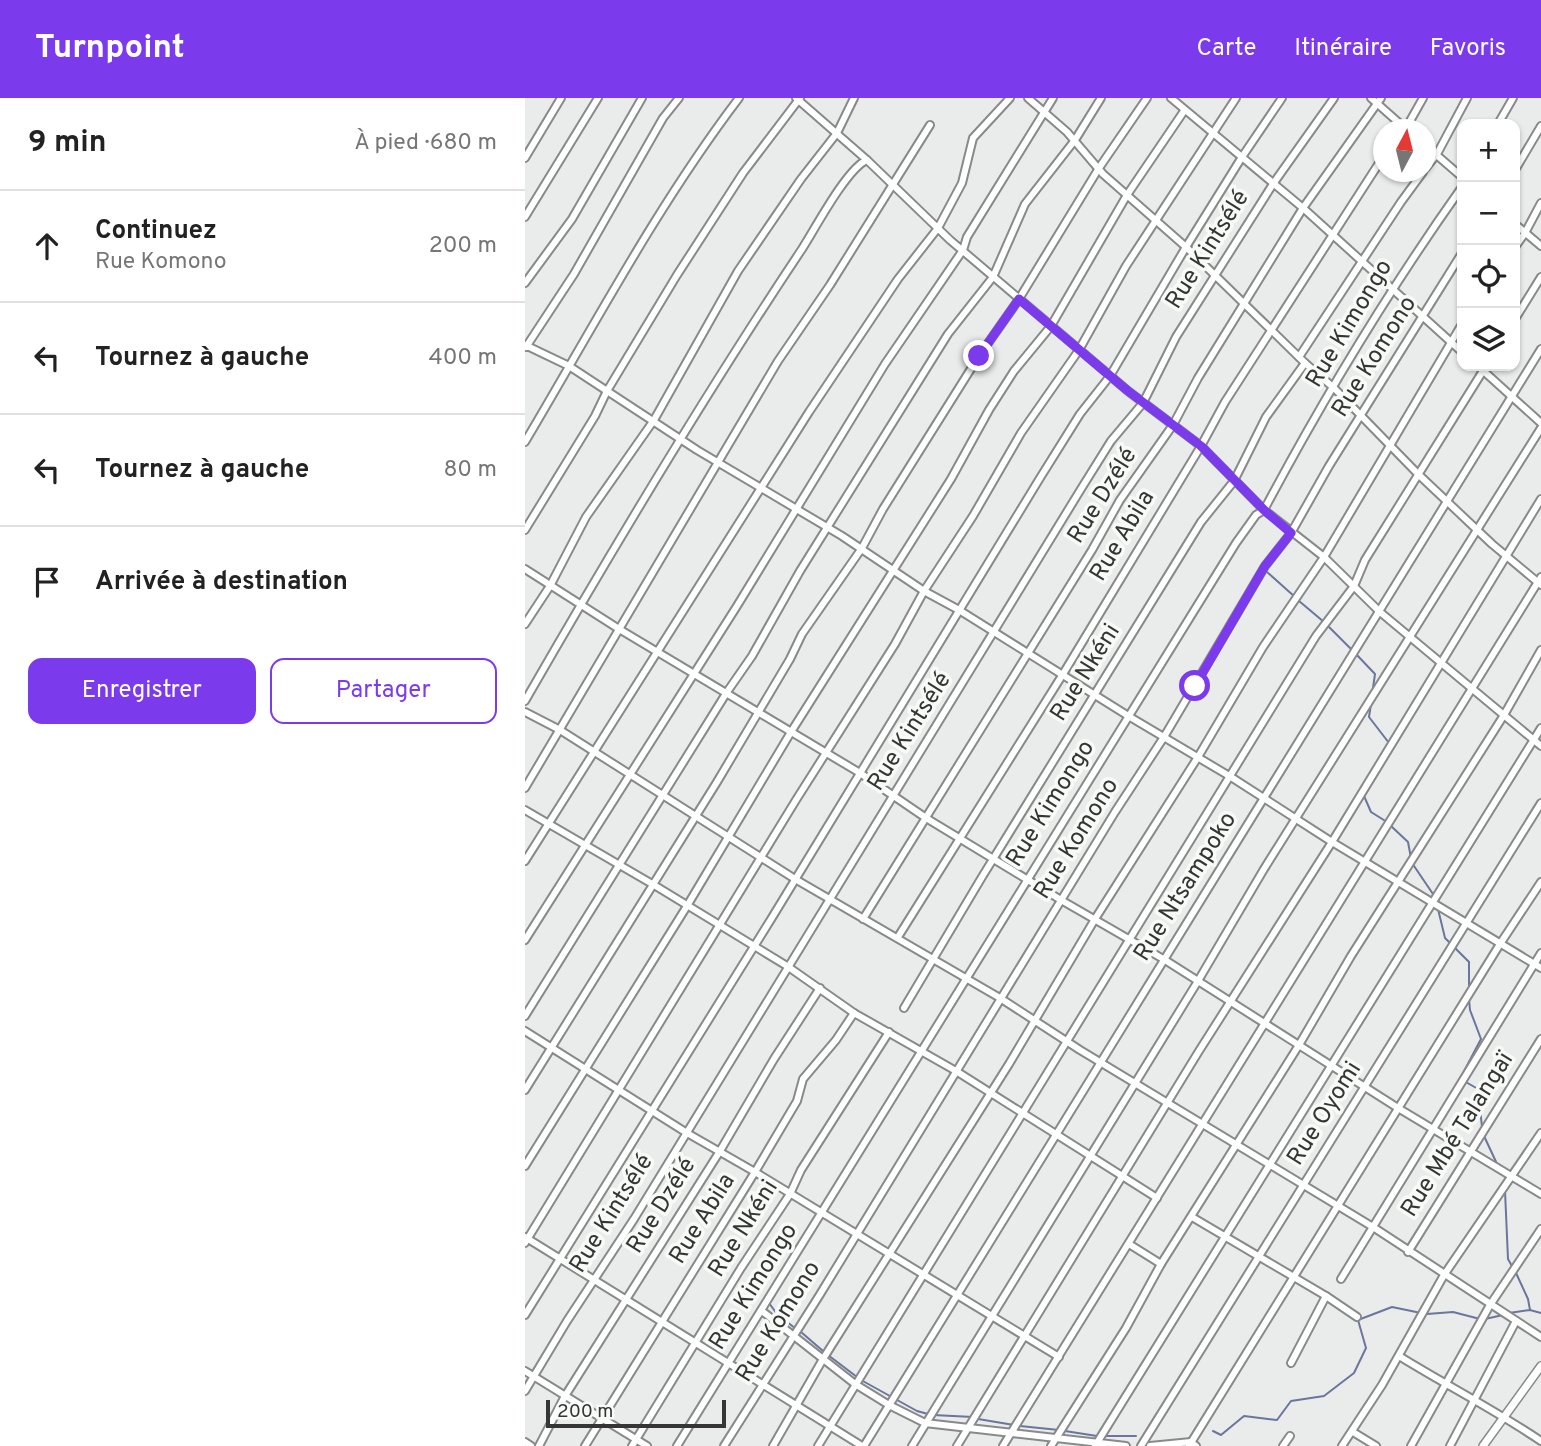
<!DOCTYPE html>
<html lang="fr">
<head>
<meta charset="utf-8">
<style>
  body { margin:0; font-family:Overpass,sans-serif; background:#f2f2f2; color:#222 }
  .controls { position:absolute; right:21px; top:21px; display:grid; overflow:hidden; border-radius:14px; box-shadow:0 2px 5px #0004 }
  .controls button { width:63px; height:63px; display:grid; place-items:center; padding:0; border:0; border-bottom:2px solid #e0e0e0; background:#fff; color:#222; font:35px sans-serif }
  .compass { position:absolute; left:848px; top:21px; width:63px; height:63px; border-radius:50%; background:#fff; box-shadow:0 2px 5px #0004; rotate:7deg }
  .scale { position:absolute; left:21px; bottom:18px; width:180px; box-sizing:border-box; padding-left:7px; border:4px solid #343534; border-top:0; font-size:19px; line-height:24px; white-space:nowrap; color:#343534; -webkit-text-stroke:5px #f7faf7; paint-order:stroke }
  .stop { position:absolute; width:21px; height:21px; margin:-16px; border:5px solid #7c3aed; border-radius:50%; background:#fff }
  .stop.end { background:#7c3aed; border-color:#fff; box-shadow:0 2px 7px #0008 }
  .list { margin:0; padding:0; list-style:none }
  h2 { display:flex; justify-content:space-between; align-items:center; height:91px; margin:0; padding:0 28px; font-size:30px }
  h2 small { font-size:23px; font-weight:400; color:#767676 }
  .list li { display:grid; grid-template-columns:46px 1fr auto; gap:21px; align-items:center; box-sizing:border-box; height:112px; padding:0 28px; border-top:2px solid #e0e0e0 }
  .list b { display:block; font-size:26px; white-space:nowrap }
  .list p { margin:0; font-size:23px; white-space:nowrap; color:#767676 }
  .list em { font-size:23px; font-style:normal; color:#767676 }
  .actions { display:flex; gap:14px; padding:21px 28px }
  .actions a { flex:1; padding:16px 0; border:2px solid #7c3aed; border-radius:14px; text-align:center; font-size:24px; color:#7c3aed }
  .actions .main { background:#7c3aed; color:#fff }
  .icon { flex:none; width:38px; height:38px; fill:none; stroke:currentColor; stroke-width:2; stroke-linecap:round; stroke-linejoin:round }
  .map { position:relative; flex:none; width:1016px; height:1348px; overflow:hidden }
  header { display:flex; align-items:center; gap:42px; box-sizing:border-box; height:98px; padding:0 35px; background:#7c3aed; color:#fff }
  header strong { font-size:33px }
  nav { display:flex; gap:38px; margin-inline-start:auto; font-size:24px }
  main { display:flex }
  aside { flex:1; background:#fff }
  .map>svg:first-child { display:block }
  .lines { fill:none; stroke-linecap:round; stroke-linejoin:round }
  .stream { stroke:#6b759d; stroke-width:2 }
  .minor-casing { stroke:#878a88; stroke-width:10 }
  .major-casing { stroke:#878a88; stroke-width:10 }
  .minor { stroke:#fff; stroke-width:6 }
  .major { stroke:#fff; stroke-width:7 }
  .route { stroke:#7c3aed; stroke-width:9 }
  .labels { text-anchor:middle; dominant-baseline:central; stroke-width:7; stroke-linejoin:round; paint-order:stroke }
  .street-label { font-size:24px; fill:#343534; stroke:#f7faf7 }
</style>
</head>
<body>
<header>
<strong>Turnpoint</strong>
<nav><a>Carte</a><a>Itinéraire</a><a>Favoris</a></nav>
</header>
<main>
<aside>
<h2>9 min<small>À pied · 680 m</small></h2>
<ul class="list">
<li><svg class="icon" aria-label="ahead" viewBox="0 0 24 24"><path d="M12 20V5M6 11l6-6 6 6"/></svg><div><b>Continuez</b><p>Rue Komono</p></div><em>200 m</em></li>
<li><svg class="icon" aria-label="left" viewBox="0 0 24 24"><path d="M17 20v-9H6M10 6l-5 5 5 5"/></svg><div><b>Tournez à gauche</b></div><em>400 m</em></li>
<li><svg class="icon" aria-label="left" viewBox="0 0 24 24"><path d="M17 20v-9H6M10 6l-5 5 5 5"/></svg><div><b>Tournez à gauche</b></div><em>80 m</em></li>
<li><svg class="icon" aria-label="arrive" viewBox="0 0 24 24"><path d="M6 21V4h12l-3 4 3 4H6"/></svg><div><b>Arrivée à destination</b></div></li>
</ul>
<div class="actions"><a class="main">Enregistrer</a><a>Partager</a></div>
</aside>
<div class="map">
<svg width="1016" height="1348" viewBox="0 0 1016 1348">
  <rect width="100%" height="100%" fill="#e9ecea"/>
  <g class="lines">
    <!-- stream -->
    <g class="stream">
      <path d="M 742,474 L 770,499"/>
      <path d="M 774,503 L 799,524"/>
      <path d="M 803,528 L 826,551"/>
      <path d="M 830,555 L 850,576 L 848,590"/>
      <path d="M 846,606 L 844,619 L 864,645 L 856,659"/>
      <path d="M 839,698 L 846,714 L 862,724"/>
      <path d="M 866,728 L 883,744 L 886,760"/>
      <path d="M 887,765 L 910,799"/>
      <path d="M 913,811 L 920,840 L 944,864 L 944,892"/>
      <path d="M 936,979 L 956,941 L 945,912 L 944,901"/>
      <path d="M 939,983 L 953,991 L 957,1029"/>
      <path d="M 959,1038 L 973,1068"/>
      <path d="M 980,1093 L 983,1161 L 988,1170"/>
      <path d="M 991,1175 L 1003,1201 L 1005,1212"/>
      <path d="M 244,1205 L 252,1216 L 271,1231"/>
      <path d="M 984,1215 L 1005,1212 L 1016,1215"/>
      <path d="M 902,1216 L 928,1214 L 955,1221"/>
      <path d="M 960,1221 L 978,1217"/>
      <path d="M 276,1234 L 298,1253"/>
      <path d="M 303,1257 L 332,1279"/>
      <path d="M 336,1282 L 392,1313 L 403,1316"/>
      <path d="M 408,1317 L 448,1319"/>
      <path d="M 453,1321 L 489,1327"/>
      <path d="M 495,1328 L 534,1332"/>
      <path d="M 540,1333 L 572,1338"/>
      <path d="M 688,1333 L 696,1337 L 719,1318 L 752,1322 L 766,1303 L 799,1298 L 829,1275 L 841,1250 L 833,1222 L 867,1209 L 896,1215"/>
      <path d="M 578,1338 L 611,1338"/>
    </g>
    <!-- minor casing -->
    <g class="minor-casing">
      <g id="minor">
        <path d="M 271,0 L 342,62 L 425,142 L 603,293 L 676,348 L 739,412 L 799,459 L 855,514 L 1016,648"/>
        <path d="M 503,0 L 542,34 L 578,76 L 661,149 L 780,265 L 809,290 L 893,376 L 967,446 L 1016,487"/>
        <path d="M 646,0 L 778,110 L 937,254"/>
        <path d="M 846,0 L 882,32"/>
        <path d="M 973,26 L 988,0"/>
        <path d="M 880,32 L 898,0"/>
        <path d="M 900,47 L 937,79"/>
        <path d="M 0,60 L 36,0"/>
        <path d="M 900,71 L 912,56 L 942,0"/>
        <path d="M 990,72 L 1016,28"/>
        <path d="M 0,119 L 73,0"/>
        <path d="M 990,126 L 1016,148"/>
        <path d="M 990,149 L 1000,135 L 1016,105"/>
        <path d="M 0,185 L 47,121 L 117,0"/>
        <path d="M 990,221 L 1016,179"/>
        <path d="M 0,247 L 44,268 L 172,352 L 317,438 L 399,493 L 434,512 L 605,619 L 706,679 L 807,744 L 1016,870"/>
        <path d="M 1,249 L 49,176 L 138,20 L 154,0"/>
        <path d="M 774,259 L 876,104 L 898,74"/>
        <path d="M 953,268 L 1016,325"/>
        <path d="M 0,344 C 69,228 132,108 214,0"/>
        <path d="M 0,432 L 70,318 L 82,293 L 152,177 L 218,75 L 275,0"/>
        <path d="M 0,471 L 94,531 L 335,675 L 401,720 L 536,802 L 640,862 L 873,1010 L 1016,1096"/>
        <path d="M 0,526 L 25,488 L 61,419 L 129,322 L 213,173 L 276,81 L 312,35 L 329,0"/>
        <path d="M 0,603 C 88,450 179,298 277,151 C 290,131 322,70 342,62"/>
        <path d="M 0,614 L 35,632 L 270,781 L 475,900 L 555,952 L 848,1129 L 1016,1239"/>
        <path d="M 0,690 L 253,263 L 305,187 L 405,27"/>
        <path d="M 0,712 L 129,787 L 262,868 L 329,915 L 431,973 L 632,1100"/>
        <path d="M 0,763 L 284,314 L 373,181 L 413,130 L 437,85 L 448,40 L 485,0"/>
        <path d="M 338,821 L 567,452 L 595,402 L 648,327 L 673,280 L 778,110 L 856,0"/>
        <path d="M 373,839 L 538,576 L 676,348 L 700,304 L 858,59"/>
        <path d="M 0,842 L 212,508 L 360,266 L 438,152 L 442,139 L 528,0"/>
        <path d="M 379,910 L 457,779 L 676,424 L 709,383 L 741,319 L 780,265"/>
        <path d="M 0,918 L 202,594 L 227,558 L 275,473 L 423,236 L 468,179 L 500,106 L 550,42 L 576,0"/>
        <path d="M 0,933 L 162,1035 L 230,1074 L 534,1259"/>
        <path d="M 0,992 L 192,684 L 265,561 L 277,536 L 337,450 L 358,411 L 454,258 L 494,201 L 574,70 L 622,0"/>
        <path d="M 0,1068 L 162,808 L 266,634 L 426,381 L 464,312 L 489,273 L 526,228 L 602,97 L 659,13"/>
        <path d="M 667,1119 L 801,1198 L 832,1219"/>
        <path d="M 0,1139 L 337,1348"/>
        <path d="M 0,1145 L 271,702 L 370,546 L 399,493 L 448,418 L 496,335 L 554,252 L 601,168 L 711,0"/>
        <path d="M 604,1146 L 636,1166"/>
        <path d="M 883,1154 L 1016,941"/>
        <path d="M 816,1181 L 1016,855"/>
        <path d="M 237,1213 L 330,1286 L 364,1307 L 400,1325 L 601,1348"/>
        <path d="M 0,1217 L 248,818 L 515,380 L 555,316 L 585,278 L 661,149 L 717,59 L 757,0"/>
        <path d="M 874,1258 C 921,1287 970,1312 1016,1343"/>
        <path d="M 766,1265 L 801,1198"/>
        <path d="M 0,1273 L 122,1348"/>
        <path d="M 0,1293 L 42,1223 L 109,1121 L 556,391 L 586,343 L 618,305 L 651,239 L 748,86 L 809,0"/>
        <path d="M 828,1334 L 851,1348"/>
        <path d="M 0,1344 L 6,1348"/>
        <path d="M 14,1348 L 40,1298 L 195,1053 L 249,961 L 295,890"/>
        <path d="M 60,1348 L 230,1074 L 272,1003 L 278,981 L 311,942 L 329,915"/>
        <path d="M 107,1348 L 216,1170 L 265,1096 L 276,1072 L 364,934"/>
        <path d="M 152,1348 L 711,445 L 731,417 L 739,412 C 798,301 864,192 937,89"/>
        <path d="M 199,1348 L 294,1198 L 590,714 L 639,639 L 740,468 L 766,435 L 804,368 L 937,155"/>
        <path d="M 248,1348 L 298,1261 L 484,966 L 570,821 L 673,659 L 738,549 L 799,459 L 937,226"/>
        <path d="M 293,1348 L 791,538 L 829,488 L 840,462 L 961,268"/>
        <path d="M 339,1348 L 1016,251"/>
        <path d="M 387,1348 L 673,883 L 739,771 L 1016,330"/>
        <path d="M 432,1348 L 674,953 L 807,744 L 1016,401"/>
        <path d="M 478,1348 L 1016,479"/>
        <path d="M 526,1348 L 601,1230 L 636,1166 L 774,947 L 826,858 L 979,617 L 1016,552"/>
        <path d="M 570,1348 L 1016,630"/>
        <path d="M 616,1348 L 1016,705"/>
        <path d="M 625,1348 L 666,1344 L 671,1348"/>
        <path d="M 664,1348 L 975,846 L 1016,784"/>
        <path d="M 758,1348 L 765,1338"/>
        <path d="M 817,1348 L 857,1287 L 919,1177 L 1016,1035"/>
        <path d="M 886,1348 L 965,1207 L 1016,1131"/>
        <path d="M 925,1348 L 991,1223"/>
      </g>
    </g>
    <!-- major casing -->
    <g class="major-casing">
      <path id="major" d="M 958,1348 L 1016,1268"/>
    </g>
    <!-- minor -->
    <use href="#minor" class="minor"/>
    <!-- major -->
    <use href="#major" class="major"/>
  </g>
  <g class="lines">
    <!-- route -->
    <path class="route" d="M 454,258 L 494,201 L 603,293 L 676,348 L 739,412 L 766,435 L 740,468 L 670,588"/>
  </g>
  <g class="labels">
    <!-- street labels -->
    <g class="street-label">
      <text transform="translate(683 152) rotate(-58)">Rue Kintsélé</text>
      <text transform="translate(825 226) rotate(-59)">Rue Kimongo</text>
      <text transform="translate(850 259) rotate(-58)">Rue Komono</text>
      <text transform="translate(578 398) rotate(-58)">Rue Dzélé</text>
      <text transform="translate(598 438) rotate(-59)">Rue Abila</text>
      <text transform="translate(561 575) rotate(-58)">Rue Nkéni</text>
      <text transform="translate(385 634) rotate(-58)">Rue Kintsélé</text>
      <text transform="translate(526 706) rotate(-58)">Rue Kimongo</text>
      <text transform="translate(552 741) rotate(-58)">Rue Komono</text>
      <text transform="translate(661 789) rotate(-58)">Rue Ntsampoko</text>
      <text transform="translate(800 1016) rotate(-58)">Rue Oyomi</text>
      <text transform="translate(933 1037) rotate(-58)">Rue Mbé Talangaï</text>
      <text transform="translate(137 1108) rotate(-58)">Rue Dzélé</text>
      <text transform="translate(87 1116) rotate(-58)">Rue Kintsélé</text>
      <text transform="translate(178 1121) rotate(-58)">Rue Abila</text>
      <text transform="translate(219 1131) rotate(-58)">Rue Nkéni</text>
      <text transform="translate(229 1189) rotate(-58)">Rue Kimongo</text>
      <text transform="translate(254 1224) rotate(-58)">Rue Komono</text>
    </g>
  </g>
</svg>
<div class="controls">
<button>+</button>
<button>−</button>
<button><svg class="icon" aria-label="locate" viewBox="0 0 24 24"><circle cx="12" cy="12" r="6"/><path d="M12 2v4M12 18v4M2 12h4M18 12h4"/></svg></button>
<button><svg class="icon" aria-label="layers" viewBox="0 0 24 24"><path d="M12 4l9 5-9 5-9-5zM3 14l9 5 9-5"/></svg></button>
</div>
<svg class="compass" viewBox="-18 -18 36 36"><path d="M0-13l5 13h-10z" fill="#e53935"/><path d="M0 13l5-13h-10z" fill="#767676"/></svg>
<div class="scale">200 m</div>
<div class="stop" style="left:670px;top:588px"></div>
<div class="stop end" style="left:454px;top:258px"></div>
</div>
</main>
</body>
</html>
